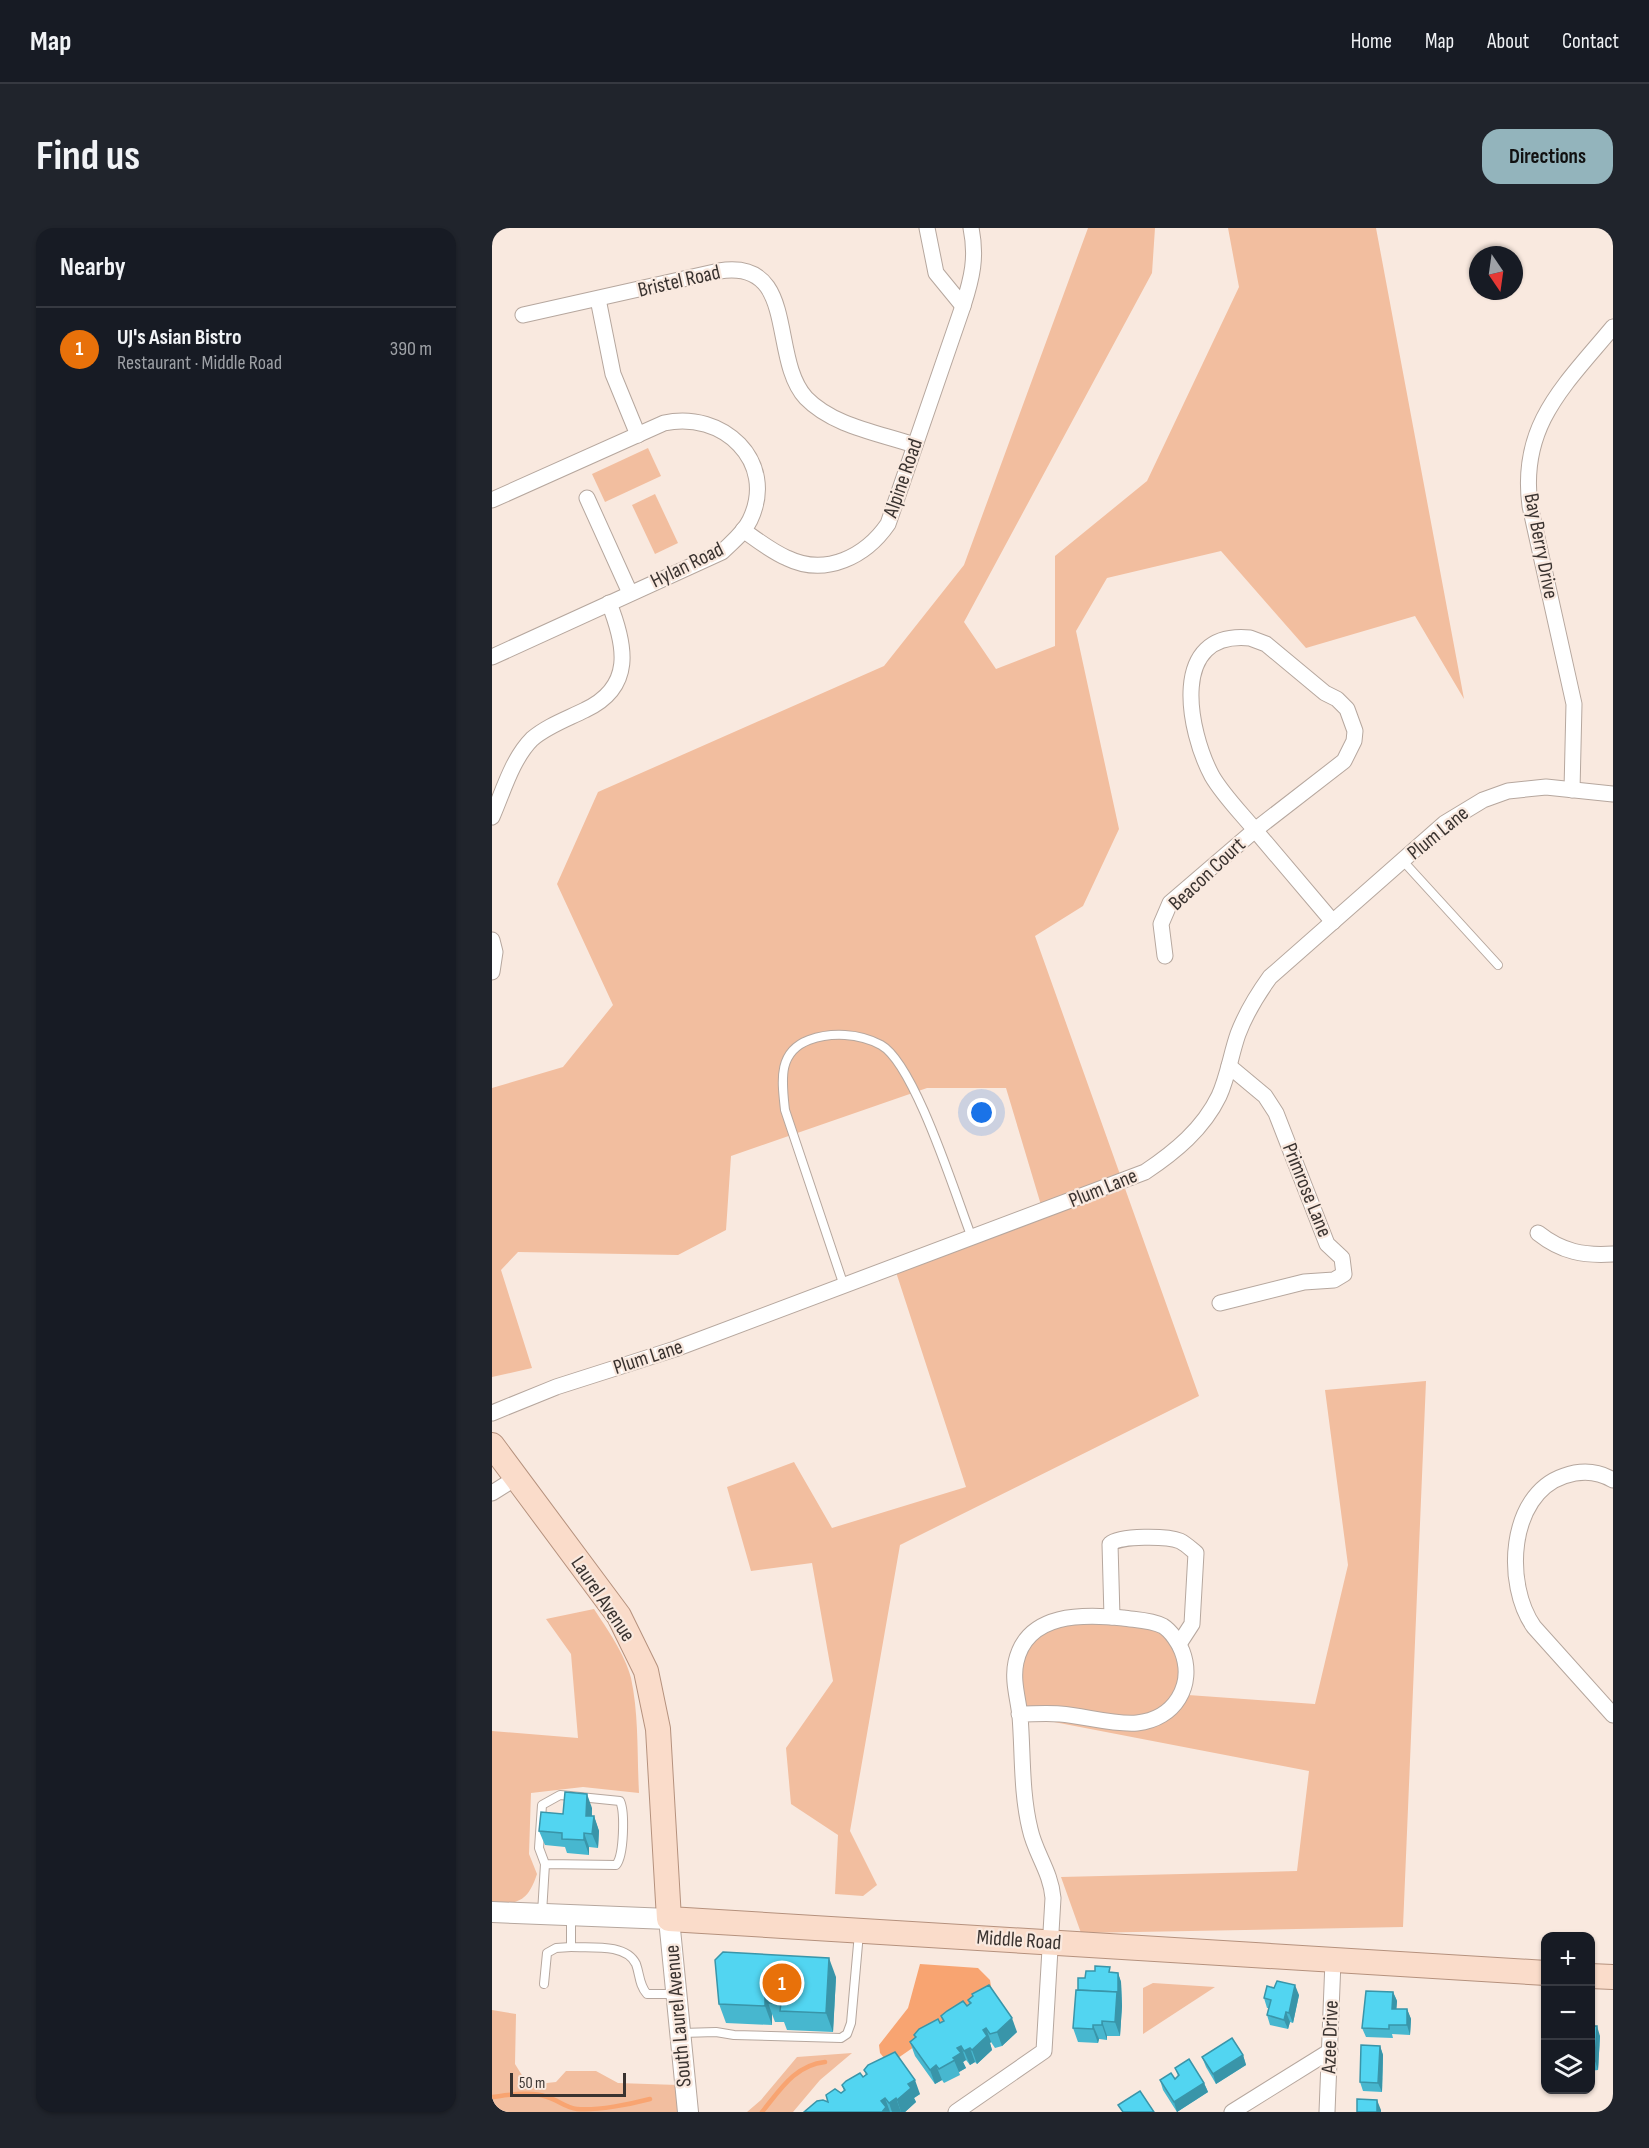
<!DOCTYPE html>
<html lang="en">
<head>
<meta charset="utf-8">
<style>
  body { margin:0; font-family:"Sofia Sans Condensed",sans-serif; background:#20242c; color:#f1f3f6 }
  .controls { position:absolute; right:18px; bottom:18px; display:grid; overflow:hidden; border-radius:12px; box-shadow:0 2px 4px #0004 }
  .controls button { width:54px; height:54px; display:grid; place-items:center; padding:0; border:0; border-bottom:2px solid #363941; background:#171b24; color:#f1f3f6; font:30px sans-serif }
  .compass { position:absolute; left:977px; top:18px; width:54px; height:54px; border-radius:50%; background:#171b24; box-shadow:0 2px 4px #0004; rotate:167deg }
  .scale { position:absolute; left:18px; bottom:15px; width:116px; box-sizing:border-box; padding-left:6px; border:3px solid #3a3330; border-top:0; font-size:16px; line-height:21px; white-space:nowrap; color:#3a3330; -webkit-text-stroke:4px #f9e9df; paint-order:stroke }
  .you { position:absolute; left:490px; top:885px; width:21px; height:21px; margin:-15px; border:4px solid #fff; border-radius:50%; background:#1a73e8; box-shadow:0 0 0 9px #1a73e833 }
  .badge { display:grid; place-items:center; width:39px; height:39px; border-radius:50%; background:#93b4bc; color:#fff; font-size:20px; font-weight:700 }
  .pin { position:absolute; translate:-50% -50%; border:3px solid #fff; box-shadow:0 2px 6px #0006 }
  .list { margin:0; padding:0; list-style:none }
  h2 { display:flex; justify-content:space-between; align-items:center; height:78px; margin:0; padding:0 24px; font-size:26px }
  h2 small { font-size:20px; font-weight:400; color:#9ea1a6 }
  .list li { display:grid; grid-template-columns:39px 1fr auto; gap:18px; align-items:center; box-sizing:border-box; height:84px; padding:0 24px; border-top:2px solid #363941 }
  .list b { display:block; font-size:22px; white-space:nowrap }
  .list p { margin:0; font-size:20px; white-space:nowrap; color:#9ea1a6 }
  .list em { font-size:20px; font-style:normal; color:#9ea1a6 }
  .icon { flex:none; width:33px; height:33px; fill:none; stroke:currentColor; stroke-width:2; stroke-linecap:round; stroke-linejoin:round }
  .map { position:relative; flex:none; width:1121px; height:1884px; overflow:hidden; border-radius:18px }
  header { display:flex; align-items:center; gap:36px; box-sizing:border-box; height:84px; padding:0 30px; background:#171b24; border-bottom:2px solid #363941 }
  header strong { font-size:28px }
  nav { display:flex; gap:33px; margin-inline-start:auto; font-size:21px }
  .intro { display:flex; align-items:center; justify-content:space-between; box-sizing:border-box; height:144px; padding:0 36px }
  h1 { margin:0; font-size:42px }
  .button { padding:15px 27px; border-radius:18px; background:#93b4bc; color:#111; font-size:21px; font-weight:700 }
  main { display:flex; gap:36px; padding:0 36px }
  aside { flex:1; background:#171b24; border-radius:18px; box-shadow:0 2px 4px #0004 }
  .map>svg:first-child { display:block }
  .green { fill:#f2be9f }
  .water { fill:#f8a471 }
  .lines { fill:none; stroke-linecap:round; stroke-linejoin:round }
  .stream { stroke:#f8a471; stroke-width:4.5 }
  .service-casing { stroke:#b6a79e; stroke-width:10 }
  .minor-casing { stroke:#b6a79e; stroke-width:17 }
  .tertiary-casing { stroke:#b6a79e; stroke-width:22 }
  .primary-casing { stroke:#b5917d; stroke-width:26 }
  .service { stroke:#fff; stroke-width:8 }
  .minor { stroke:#fff; stroke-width:15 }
  .tertiary { stroke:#fff; stroke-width:20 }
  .primary { stroke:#fadcca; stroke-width:24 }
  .wall { fill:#47b7cf }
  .shaded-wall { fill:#3995a9 }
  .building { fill:#52d5f1; stroke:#3995a9; stroke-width:1.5 }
  .labels { text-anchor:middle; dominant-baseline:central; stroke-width:4.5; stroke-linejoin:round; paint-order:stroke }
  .street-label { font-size:21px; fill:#3a3330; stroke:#f9e9df }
</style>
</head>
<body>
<header>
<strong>Map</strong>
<nav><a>Home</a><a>Map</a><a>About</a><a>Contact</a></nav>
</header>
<div class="intro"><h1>Find us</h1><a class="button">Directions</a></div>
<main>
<aside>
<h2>Nearby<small></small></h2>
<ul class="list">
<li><span class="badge" style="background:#e8710a">1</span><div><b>UJ's Asian Bistro</b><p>Restaurant · Middle Road</p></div><em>390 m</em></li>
</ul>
</aside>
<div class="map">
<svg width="1121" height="1884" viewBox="0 0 1121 1884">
  <rect width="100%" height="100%" fill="#f9e9df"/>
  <!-- green -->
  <g class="green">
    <path d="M 596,0 L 663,0 L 660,45 L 472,394 L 504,441 L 563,418 L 563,328 L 655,253 L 747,59 L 736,0 L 884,0 L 972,471 L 923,388 L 814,420 L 729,323 L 615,350 L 584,403 L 627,601 L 591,678 L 543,708 L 707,1168 L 408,1317 L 358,1603 L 385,1657 L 371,1668 L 343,1666 L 346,1607 L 299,1576 L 294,1520 L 341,1453 L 320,1335 L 259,1343 L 235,1259 L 302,1234 L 340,1300 L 474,1259 L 403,1041 L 552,987 L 514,860 L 435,860 L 239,928 L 234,1002 L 186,1027 L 26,1024 L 9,1042 L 40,1140 L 0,1149 L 0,860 L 71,839 L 121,777 L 65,656 L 106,564 L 392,438 L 472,337 Z"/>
    <path d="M 156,220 L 169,248 L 113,274 L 100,246 Z"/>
    <path d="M 163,266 L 186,315 L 163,326 L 140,277 Z"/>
    <path d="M 934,1153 L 911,1699 L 589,1705 L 569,1649 L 805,1643 L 817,1543 L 536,1489 L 521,1451 L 548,1399 L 600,1391 L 675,1403 L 696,1467 L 823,1476 L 856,1337 L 833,1162 Z"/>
    <path d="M 102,1381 C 115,1401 133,1426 139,1450 C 147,1487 145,1527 147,1565 L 91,1559 L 39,1565 L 37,1626 L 45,1646 C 36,1673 27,1676 0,1676 L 0,1503 L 86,1510 L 79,1426 L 54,1391 Z"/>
    <path d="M 661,1755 L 723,1759 L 651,1806 L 651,1760 Z"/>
    <path d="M 0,1782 L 24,1786 L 23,1836 L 36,1857 L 64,1854 L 74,1843 L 104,1843 L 126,1855 L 186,1857 L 198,1884 L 0,1884 Z"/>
    <path d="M 360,1825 L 328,1852 L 301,1884 L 255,1884 L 269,1872 L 305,1829 Z"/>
  </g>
  <!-- water -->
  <path class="water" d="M 428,1736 L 486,1740 L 498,1752 L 500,1765 L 406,1830 L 393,1831 L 388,1825 L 387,1817 L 416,1780 Z"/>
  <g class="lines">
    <!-- stream -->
    <g class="stream">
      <path d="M 0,1869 C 17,1867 39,1863 55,1869 C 66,1872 74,1880 85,1881 C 105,1883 139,1876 158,1871"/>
      <path d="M 270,1884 C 288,1862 303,1837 333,1834"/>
    </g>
    <!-- service casing -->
    <g class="service-casing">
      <g id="service">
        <path d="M 911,633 L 1006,737"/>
        <path d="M 352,1058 L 293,882 C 290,854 285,824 317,812 C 339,804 367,805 389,817 C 423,836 464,969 480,1010"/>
        <path d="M 50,1685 L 53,1636 L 47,1620 L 50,1577 L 68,1567 L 128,1573 C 133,1584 132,1628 124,1637 L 53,1636"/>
        <path d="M 79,1687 L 79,1719 C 98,1720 134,1715 144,1736 C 148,1747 147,1757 155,1766 L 183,1766"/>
        <path d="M 52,1756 L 55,1725 L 64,1720 L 79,1719"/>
        <path d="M 190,1805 L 224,1804 L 242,1807 L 349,1810 L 355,1806 L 359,1795 L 367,1705"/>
      </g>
    </g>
    <!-- minor casing -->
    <g class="minor-casing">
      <g id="minor">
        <path d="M 435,0 L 444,45 L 471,78 C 480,50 485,29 479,0"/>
        <path d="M 106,71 L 121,146 L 146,207"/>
        <path d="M 31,87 L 227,43 C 307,30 277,130 314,170 C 341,198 387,205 422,217"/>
        <path d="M 95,270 L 138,365"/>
        <path d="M 0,272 L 172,195 C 230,182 286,233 258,292 C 252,305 240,314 230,324 L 0,429"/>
        <path d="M 251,302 C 265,312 279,323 295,330 C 334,349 374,328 396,296 L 471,78"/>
        <path d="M 758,410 L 774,416 L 833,465 L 845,471 L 855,481 L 863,503 L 862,513 L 852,533 L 763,602 C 749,585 731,567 720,548 C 696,503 676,402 758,410 Z"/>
        <path d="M 1080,562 L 1082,476 L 1038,278 C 1027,197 1073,157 1121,99"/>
        <path d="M 0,589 C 11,564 20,531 40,511 C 55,498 75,491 93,482 C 142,459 134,418 117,375"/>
        <path d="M 0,712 L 3,724 L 0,744"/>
        <path d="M 673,728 L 669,696 L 678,675 L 763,602 L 841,694"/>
        <path d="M 1046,1005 C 1070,1024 1092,1028 1121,1026"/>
        <path d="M 728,1075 L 812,1054 L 842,1052 L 852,1046 L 850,1030 L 835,1016 L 784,885 L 773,868 L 737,838"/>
        <path d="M 0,1185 L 64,1159 L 183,1121 L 653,944 C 683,924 711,901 727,868 C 736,848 739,826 746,806 C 754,785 765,767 778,749 L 953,595 L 991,572 L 1016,563 L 1054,559 L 1121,566"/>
        <path d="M 1121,1252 C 1106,1243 1089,1242 1072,1248 C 1016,1267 1012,1357 1042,1399 L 1121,1487"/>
        <path d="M 0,1265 L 24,1250"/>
        <path d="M 620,1389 L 618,1316 C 628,1307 676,1308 688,1313 C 694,1316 699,1321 704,1325 L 700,1396 L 687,1416"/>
        <path d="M 464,1884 L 552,1823 L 561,1670 C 559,1644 543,1625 538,1601 C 529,1564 531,1525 528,1488 C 526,1470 520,1452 524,1434 C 535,1384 592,1386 631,1390 C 644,1392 659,1392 671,1398 C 679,1403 687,1415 690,1423 C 703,1457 683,1491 645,1495 C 621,1497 593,1488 568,1486 C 555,1485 541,1486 527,1486"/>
        <path d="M 740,1884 L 838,1823"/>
        <path d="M 835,1884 L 841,1733"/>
      </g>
    </g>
    <!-- tertiary casing -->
    <g class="tertiary-casing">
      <path id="tertiary" d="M 0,1684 L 177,1691 L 196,1884"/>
    </g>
    <!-- primary casing -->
    <g class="primary-casing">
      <g id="primary">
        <path d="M 0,1217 L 127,1388 L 154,1443 L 166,1501 L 177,1691 L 1054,1745"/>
        <path d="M 1098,1748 L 1121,1749"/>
      </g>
    </g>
    <!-- service -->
    <use href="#service" class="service"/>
    <!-- minor -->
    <use href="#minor" class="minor"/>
    <!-- tertiary -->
    <use href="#tertiary" class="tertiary"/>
    <!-- primary -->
    <use href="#primary" class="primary"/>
  </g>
  <!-- wall -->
  <g class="wall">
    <path d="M 100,1580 L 100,1588 L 102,1588 L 107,1603 L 106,1620 L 97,1619 L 97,1627 L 75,1625 L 73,1619 L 53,1617 L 47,1603 L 71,1586 Z"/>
    <path d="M 620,1744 L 626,1745 L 629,1754 L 630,1778 L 628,1808 L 615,1808 L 615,1812 L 607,1811 L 606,1815 L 586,1814 L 581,1800 L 586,1762 L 593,1750 Z"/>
    <path d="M 344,1749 L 341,1804 L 295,1802 L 292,1794 L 283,1794 L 280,1786 L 280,1797 L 234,1795 L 227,1776 Z"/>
    <path d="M 901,1764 L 905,1773 L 904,1781 L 915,1781 L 919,1791 L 918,1807 L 900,1806 L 901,1810 L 874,1809 L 870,1800 Z"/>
    <path d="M 480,1766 L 525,1804 L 510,1818 L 503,1820 L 499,1814 L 498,1815 L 500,1822 L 485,1836 L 483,1834 L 478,1837 L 474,1832 L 471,1834 L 474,1840 L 467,1844 L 468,1847 L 452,1855 L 450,1852 L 443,1856 L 423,1828 L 418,1814 L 423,1810 L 422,1807 L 451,1793 L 449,1788 L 477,1776 L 476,1772 L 481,1768 Z"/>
    <path d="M 807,1767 L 801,1795 L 798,1794 L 796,1801 L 778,1797 L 775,1787 L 777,1780 L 775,1780 L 772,1770 Z"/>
    <path d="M 1098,1798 L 1108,1808 L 1106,1842 L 1098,1843 Z"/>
    <path d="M 888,1818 L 891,1827 L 890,1864 L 871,1863 L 868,1854 Z"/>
    <path d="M 751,1827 L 754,1837 L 724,1856 L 714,1839 L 710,1829 Z"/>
    <path d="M 683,1840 L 712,1855 L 716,1864 L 685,1884 L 671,1862 L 668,1852 L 683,1851 L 686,1848 Z"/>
    <path d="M 372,1842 L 428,1866 L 422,1870 L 424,1874 L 413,1884 L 312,1884 L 336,1874 L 352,1863 L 350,1857 L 374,1847 Z"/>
  </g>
  <!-- shaded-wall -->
  <g class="shaded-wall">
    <path d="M 95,1566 L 100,1580 L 99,1602 L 94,1588 Z"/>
    <path d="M 102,1588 L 107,1603 L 106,1620 L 100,1606 Z"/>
    <path d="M 92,1605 L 97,1619 L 97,1627 L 92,1612 Z"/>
    <path d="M 337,1730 L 344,1749 L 341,1804 L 334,1785 Z"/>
    <path d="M 626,1745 L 629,1754 L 630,1778 L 628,1808 L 623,1794 Z"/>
    <path d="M 803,1757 L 807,1767 L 801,1795 L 797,1785 Z"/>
    <path d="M 901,1764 L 905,1773 L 904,1790 L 900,1781 Z"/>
    <path d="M 273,1766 L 280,1786 L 280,1797 L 273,1778 Z"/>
    <path d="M 915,1781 L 919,1791 L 918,1807 L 915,1797 Z"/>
    <path d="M 794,1784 L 798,1794 L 796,1801 L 792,1792 Z"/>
    <path d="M 520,1790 L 525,1804 L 510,1818 L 505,1804 Z"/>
    <path d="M 610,1793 L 615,1808 L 615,1812 L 610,1797 Z"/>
    <path d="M 601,1797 L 607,1811 L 606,1815 L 601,1801 Z"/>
    <path d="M 1105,1798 L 1108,1808 L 1106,1842 L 1103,1833 Z"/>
    <path d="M 494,1800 L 499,1814 L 498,1815 L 500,1822 L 485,1836 L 480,1822 L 491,1802 Z"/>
    <path d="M 469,1818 L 474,1832 L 471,1834 L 474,1840 L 467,1844 L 461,1830 L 465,1820 Z"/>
    <path d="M 888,1818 L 891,1827 L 890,1864 L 886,1855 Z"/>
    <path d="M 478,1820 L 483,1834 L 478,1837 L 472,1823 Z"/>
    <path d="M 751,1827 L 754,1837 L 724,1856 L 721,1846 Z"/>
    <path d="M 444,1837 L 450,1852 L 443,1856 L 438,1842 Z"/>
    <path d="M 423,1852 L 428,1866 L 422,1870 L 424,1874 L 413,1884 L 409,1884 L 405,1872 L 416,1856 Z"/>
    <path d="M 712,1855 L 716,1864 L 685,1884 L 682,1874 Z"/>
    <path d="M 393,1870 L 398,1884 L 390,1884 L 389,1873 Z"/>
    <path d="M 404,1870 L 409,1884 L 400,1884 L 397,1875 Z"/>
    <path d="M 885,1872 L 889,1882 L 889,1884 L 885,1884 Z"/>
  </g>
  <!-- building -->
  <g class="building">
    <path d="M 73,1564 L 95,1566 L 94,1588 L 102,1588 L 100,1606 L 92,1605 L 92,1612 L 70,1611 L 70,1605 L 47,1603 L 49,1584 L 71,1586 Z"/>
    <path d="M 231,1724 L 337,1730 L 334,1785 L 288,1783 L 289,1775 L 276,1775 L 276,1766 L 273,1766 L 273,1778 L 227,1776 L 223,1732 Z"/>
    <path d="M 603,1738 L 618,1739 L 617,1744 L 626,1745 L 626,1769 L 625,1764 L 586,1762 L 586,1750 L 593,1750 L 594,1743 L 603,1743 Z"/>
    <path d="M 785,1753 L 803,1757 L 797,1785 L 794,1784 L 792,1792 L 775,1787 L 779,1772 L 772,1770 L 775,1758 L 782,1760 Z"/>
    <path d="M 497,1757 L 520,1790 L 505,1804 L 498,1806 L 494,1800 L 491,1802 L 495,1808 L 480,1822 L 478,1820 L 472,1823 L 469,1818 L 465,1820 L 469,1825 L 461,1830 L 463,1832 L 447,1841 L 444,1837 L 438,1842 L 418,1814 L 424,1809 L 422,1807 L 427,1801 L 446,1791 L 448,1795 L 452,1793 L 449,1788 L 455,1783 L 471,1773 L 475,1778 L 479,1775 L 476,1772 L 481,1768 L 480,1766 Z"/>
    <path d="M 584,1762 L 625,1764 L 623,1794 L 610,1793 L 610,1797 L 601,1797 L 601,1801 L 581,1800 Z"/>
    <path d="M 874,1763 L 901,1764 L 900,1781 L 915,1781 L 915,1797 L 897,1797 L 897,1801 L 870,1800 Z"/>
    <path d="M 1098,1798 L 1105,1798 L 1103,1833 L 1098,1833 Z"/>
    <path d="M 740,1810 L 751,1827 L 721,1846 L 710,1829 Z"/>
    <path d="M 869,1817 L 888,1818 L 886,1855 L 868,1854 Z"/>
    <path d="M 403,1824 L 423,1852 L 416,1856 L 419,1860 L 405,1872 L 404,1870 L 397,1875 L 393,1870 L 389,1873 L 394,1879 L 390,1884 L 312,1884 L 325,1873 L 331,1872 L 336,1874 L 334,1867 L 343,1861 L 349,1865 L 353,1862 L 350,1857 L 354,1853 L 368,1845 L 371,1849 L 375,1846 L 372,1842 L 376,1837 Z"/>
    <path d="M 697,1831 L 712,1855 L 682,1874 L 668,1852 L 679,1845 L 683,1851 L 687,1847 L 683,1840 Z"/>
    <path d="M 648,1863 L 662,1884 L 631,1884 L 626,1877 Z"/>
    <path d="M 865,1871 L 885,1872 L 885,1884 L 865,1884 Z"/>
  </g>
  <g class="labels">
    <!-- street labels -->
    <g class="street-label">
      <text transform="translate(187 53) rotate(-13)">Bristel Road</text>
      <text transform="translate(411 250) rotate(-71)">Alpine Road</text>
      <text transform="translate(1049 318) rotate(79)">Bay Berry Drive</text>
      <text transform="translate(195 337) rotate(-26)">Hylan Road</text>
      <text transform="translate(946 605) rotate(-39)">Plum Lane</text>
      <text transform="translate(715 646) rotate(-43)">Beacon Court</text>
      <text transform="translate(611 960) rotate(-22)">Plum Lane</text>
      <text transform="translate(815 962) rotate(68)">Primrose Lane</text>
      <text transform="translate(156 1129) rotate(-18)">Plum Lane</text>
      <text transform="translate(111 1371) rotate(56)">Laurel Avenue</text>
      <text transform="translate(527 1712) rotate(4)">Middle Road</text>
      <text transform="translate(186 1788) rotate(-95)">South Laurel Avenue</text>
      <text transform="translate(838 1809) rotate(-88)">Azee Drive</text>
    </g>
  </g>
</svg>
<div class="controls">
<button>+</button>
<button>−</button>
<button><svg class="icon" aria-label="layers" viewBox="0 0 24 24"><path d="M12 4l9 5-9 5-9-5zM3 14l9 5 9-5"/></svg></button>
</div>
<svg class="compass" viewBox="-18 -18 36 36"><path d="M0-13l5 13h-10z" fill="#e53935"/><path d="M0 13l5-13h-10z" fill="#9ea1a6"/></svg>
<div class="scale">50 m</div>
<div class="you"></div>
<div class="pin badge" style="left:290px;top:1755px;background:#e8710a">1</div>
</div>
</main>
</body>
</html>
